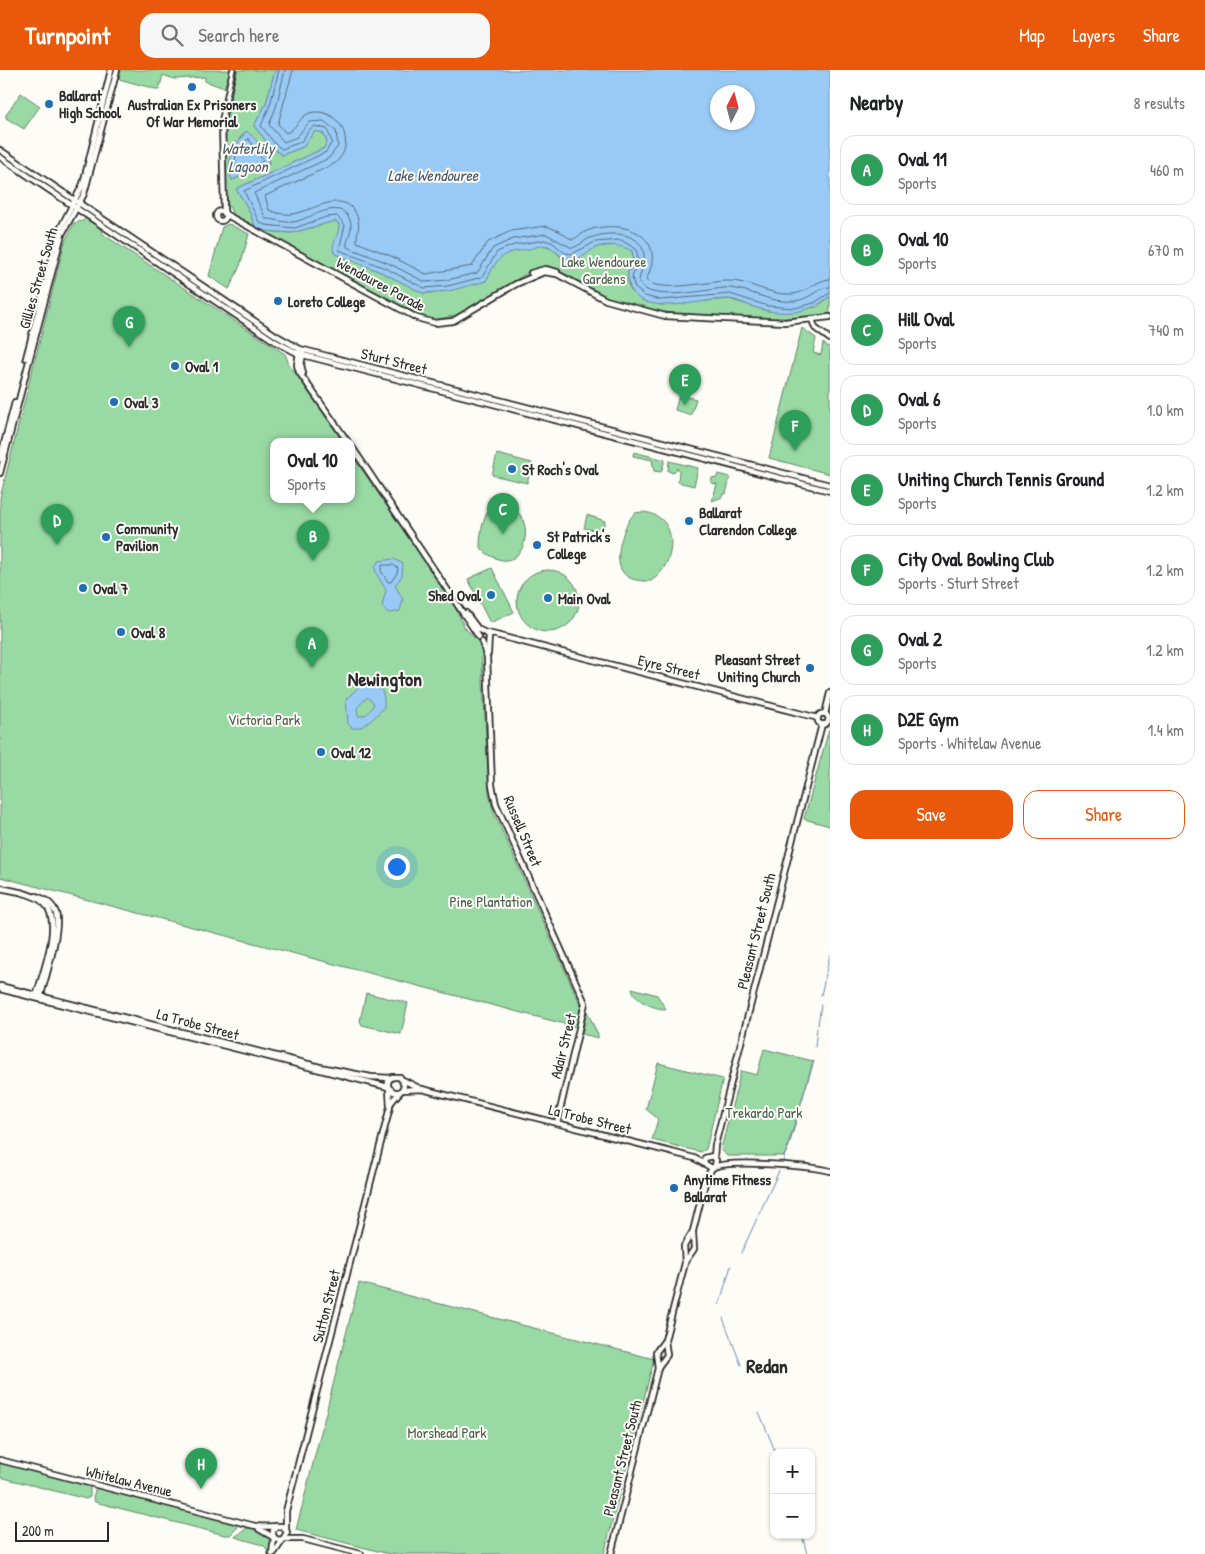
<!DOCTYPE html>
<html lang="en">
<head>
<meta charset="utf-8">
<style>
  body { margin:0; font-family:"Patrick Hand",sans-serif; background:#f6f6f6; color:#202124 }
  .controls { position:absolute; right:15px; bottom:15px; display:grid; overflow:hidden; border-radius:10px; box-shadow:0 1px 4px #0004 }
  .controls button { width:45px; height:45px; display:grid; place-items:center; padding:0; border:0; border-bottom:1px solid #e0e0e0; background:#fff; color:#202124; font:25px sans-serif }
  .compass { position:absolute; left:710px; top:15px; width:45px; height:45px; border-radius:50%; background:#fff; box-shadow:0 1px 4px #0004; rotate:6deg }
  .scale { position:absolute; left:15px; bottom:12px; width:94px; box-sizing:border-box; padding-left:5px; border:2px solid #2b2b2b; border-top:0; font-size:14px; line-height:18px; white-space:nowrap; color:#2b2b2b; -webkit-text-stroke:4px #fdfcf7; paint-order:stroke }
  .you { position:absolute; left:396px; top:796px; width:18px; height:18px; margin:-12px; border:4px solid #fff; border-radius:50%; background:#1a73e8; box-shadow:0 0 0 8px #1a73e833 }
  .badge { display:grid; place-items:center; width:32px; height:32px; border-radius:50%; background:#ea580c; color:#fff; font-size:16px; font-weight:700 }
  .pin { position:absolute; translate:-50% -41px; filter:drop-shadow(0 1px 2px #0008) }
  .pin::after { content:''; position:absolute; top:26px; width:18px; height:15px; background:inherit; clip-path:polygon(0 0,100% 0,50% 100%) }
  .popup { position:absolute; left:270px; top:368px; width:85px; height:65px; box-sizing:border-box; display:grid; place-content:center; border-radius:10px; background:#fff; filter:drop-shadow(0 1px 4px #0005); font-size:16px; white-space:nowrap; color:#757577 }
  .popup b { font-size:19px; color:#202124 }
  .popup::after { content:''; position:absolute; left:50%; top:100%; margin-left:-10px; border:10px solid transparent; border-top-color:#fff }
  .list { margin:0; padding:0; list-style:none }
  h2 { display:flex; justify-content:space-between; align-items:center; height:65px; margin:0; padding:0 20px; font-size:21px }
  h2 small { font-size:16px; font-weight:400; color:#757577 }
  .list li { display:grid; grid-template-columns:32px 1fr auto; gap:15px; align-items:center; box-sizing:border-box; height:70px; margin:0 10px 10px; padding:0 10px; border:1px solid #e0e0e0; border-radius:15px }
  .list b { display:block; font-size:19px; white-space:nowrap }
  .list p { margin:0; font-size:16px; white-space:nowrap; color:#757577 }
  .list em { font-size:16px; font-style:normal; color:#757577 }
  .actions { display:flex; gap:10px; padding:15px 20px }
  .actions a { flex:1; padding:11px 0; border:1px solid #ea580c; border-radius:15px; text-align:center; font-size:18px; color:#ea580c }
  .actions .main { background:#ea580c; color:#fff }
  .icon { flex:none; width:28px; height:28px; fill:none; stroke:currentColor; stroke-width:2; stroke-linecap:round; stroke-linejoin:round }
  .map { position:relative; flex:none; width:830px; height:1484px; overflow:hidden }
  header { display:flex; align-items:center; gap:30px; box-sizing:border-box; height:70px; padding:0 25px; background:#ea580c; color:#fff }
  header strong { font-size:24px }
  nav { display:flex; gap:28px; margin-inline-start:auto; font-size:18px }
  .search { width:350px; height:45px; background:#f6f6f6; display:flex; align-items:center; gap:12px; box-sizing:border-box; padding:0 18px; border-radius:15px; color:#757577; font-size:19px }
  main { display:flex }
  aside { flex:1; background:#fff }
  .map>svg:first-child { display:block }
  .green { fill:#99daa4; stroke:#628268; fill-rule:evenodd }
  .water { fill:#98caf5; stroke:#6c8aa4; fill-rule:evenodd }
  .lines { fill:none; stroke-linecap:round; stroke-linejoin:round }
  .shore { stroke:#576b7c; stroke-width:1 }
  .stream { stroke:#6c8aa4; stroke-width:1 }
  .secondary-casing { stroke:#2b2b2b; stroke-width:8 }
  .secondary { stroke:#fdfcf7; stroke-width:4.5 }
  .tram { stroke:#2b2b2b; stroke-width:1 }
  .poi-dot { fill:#1f6fb2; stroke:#fdfcf7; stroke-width:2 }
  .labels { text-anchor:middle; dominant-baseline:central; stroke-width:4; stroke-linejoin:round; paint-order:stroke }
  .poi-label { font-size:15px; font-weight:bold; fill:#2b2b2b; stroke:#fdfcf7; text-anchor:start }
  .park-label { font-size:15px; fill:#4c604f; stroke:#fdfcf7 }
  .street-label { font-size:15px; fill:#2b2b2b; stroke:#fdfcf7 }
  .water-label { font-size:16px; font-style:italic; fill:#4c5b68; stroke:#fdfcf7 }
  .district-label { font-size:20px; font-weight:bold; fill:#2b2b2b; stroke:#fdfcf7 }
</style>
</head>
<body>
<header>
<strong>Turnpoint</strong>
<div class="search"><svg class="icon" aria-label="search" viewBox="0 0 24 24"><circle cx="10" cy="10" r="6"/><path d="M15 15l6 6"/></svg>Search here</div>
<nav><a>Map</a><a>Layers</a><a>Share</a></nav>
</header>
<main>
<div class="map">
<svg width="830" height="1484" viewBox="0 0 830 1484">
  <rect width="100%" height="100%" fill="#fdfcf7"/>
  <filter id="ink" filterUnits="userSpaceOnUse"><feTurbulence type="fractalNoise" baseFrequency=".02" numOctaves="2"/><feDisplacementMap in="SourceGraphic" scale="10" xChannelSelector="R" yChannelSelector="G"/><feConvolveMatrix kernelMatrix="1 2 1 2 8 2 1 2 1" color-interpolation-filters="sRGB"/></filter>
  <g filter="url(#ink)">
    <!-- green -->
    <g class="green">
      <path d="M 121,0 L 230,0 L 224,18 L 205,11 L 205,7 L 174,9 L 163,5 L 159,20 L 119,9 Z"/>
      <path d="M 238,0 L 275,0 L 266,34 L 254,56 L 271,77 L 282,85 L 303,77 L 315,61 L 323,63 L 327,71 L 324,78 L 318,81 L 236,119 L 248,138 L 255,156 L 264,161 L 292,163 L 335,151 L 339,154 L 340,158 L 334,183 L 383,203 L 423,223 L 437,223 L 486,211 C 490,203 494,192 500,186 C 506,182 541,174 546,176 C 553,178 558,184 562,188 L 579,188 L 596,177 L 605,176 L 621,175 L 632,181 L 633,187 L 631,199 L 628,201 L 628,214 L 631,221 L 660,235 L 729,229 L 767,241 L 817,237 L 830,226 L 830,244 C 761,253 676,251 610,228 C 586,220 559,190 533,200 L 454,246 L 433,250 L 421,246 L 234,146 L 226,131 L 225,58 L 230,24 ZM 246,61 L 269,88 L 269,94 L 232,110 L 235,74 Z"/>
      <path d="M 21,23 L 40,36 L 24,59 L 6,48 L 6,45 Z"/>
      <path d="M 86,147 L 98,156 L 104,165 L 285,284 L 289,294 L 343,372 L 274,372 L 274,430 L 352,430 L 352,385 L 453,533 L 465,558 L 481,575 L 489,724 L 494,743 L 581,936 L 576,957 L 0,807 L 0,428 L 65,171 L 74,153 L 83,151 Z"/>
      <path d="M 229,154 L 249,164 L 240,196 L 229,219 L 209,206 L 222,157 Z"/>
      <path d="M 802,258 L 816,268 L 813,283 L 821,285 L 823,273 L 830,278 L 830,404 L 769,388 Z"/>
      <path d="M 679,325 L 696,329 L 691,345 L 675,340 Z"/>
      <path d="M 634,382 L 665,390 L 661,402 L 654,401 L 652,390 L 633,386 Z"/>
      <path d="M 497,384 L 532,393 L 527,413 L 492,405 Z"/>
      <path d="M 669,391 L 698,398 L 694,416 L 678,412 L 679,401 L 677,398 L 673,403 L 668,401 Z"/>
      <path d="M 718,404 L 730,407 L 726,424 L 723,424 L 722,427 L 712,431 L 717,414 L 711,413 L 712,408 L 717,407 Z"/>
      <path d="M 493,435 C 540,429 531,500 498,489 C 490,486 484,483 480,476 C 480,463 483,444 493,435 Z"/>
      <path d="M 642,442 C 680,444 678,494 651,511 C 624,512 615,501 620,475 C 623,463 626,452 635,443 Z"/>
      <path d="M 587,445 L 605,451 L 602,462 L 584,458 Z"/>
      <path d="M 492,498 L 514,542 L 490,553 L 468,509 Z"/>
      <circle cx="548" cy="531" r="31"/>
      <path d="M 829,659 L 830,659 L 830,756 L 804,749 Z"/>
      <path d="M 632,918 L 657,925 L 666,939 C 654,939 634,931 632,918 Z"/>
      <path d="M 366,923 L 408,933 L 401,964 L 362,955 L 360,951 Z"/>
      <path d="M 587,941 L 598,965 L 598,968 L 582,964 Z"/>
      <path d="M 764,979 L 813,991 L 789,1076 L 784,1086 L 727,1086 L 721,1079 L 741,1001 L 757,1005 Z"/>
      <path d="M 658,993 L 723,1009 L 706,1079 L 701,1082 L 652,1070 L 658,1049 L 646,1039 Z"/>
      <path d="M 359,1213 L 654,1289 L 604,1484 L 389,1484 L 296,1460 Z"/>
      <path d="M 0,1393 L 90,1416 L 90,1427 L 86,1429 L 0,1407 Z"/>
      <path d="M 98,1418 L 236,1454 L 238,1457 L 230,1465 L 225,1465 L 95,1432 L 93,1428 L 95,1420 Z"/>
      <path d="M 247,1458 L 259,1460 L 272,1468 L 269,1484 L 267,1484 L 267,1479 L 263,1475 L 235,1467 Z"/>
    </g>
    <!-- water -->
    <g class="water">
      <path d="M 275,0 L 830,0 L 830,226 C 808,245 781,246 754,237 C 746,235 737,229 728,229 C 697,229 625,254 628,201 L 631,199 L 633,187 L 632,181 C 621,175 606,173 595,178 C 588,182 582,189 574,189 C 561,190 558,181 548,176 C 541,174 536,178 529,179 C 501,183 499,185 486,211 L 449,221 L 423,223 L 383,203 L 334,183 C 330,174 340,164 339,154 L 335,151 L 292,163 L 264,161 L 255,156 L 248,138 L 236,119 L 318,81 L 324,78 L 327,71 L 323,63 L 315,61 L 303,77 L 282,85 L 271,77 L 254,56 L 266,34 ZM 748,22 L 748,52 L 718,52 L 718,22 Z"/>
      <path d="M 246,61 C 255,67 268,83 269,94 L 232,110 C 223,92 237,75 246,61 Z"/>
      <path d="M 394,489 L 403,494 L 402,506 L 395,515 L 403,530 L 400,541 L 390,543 L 385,541 L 382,536 L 386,520 L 376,503 L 375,496 L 379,491 Z"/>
      <path d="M 363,613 C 380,613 385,620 384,637 C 377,645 364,660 352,658 L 348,654 L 346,629 ZM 367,627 L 374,633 C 372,640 366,647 358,646 L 357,638 Z"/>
    </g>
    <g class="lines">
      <!-- shore -->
      <g class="shore">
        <path d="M 279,0 L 270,35 L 261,56 L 275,74 L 282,79 L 301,72 L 309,60 L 314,56 L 327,59 L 332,72 L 326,82 L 244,121 L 259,152 L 265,155 L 295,158 L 326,147 L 337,146 L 345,155 L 339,180 L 385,198 L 424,218 L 448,216 L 482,207 L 497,182 L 514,175 L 545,170 L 553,173 L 565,183 L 572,184 L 595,172 L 621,170 L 636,179 L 638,188 L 632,208 L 635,218 L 645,226 L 660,230 L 730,224 L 768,236 L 795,238 L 814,233 L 830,223"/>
        <path d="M 285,0 L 276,37 L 269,55 L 284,72 L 297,67 L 309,52 L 324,51 L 336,61 L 338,76 L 329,88 L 254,123 L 266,149 C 275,149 284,153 293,152 C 309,150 340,126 350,150 C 354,160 346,168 347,177 L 388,193 L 425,212 L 447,210 L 477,203 L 493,178 L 513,169 L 546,164 L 572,178 C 580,176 585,169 593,167 C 611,161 642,162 644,185 C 646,195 639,203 639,212 C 647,233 705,220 723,218 C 747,216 767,234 795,231 C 811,229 818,217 830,217"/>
        <path d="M 293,0 L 278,54 L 286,63 C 298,59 299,44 314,42 C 343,40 357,77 334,94 L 265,126 L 269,140 C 275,143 286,145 292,144 C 312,142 347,115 358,149 C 360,157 356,165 357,172 L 391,186 L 426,204 L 472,196 L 488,172 L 511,161 L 546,156 L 559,161 L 572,170 C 578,167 585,161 592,159 C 628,150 668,167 646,210 C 657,223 708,212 725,211 C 748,209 768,226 792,224 C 808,223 815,210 830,209"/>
        <path d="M 249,69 L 263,91 L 254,97 L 236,102 C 232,92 238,73 249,69 Z"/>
        <path d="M 383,495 L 393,495 L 398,498 L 397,503 L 391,512 L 388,512 L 381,501 Z"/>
      </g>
      <!-- stream -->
      <g class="stream">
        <path d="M 826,902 L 830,885"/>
        <path d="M 821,925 L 826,904"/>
        <path d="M 818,955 L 821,935"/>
        <path d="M 815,977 L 817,958"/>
        <path d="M 783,1091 L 814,991"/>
        <path d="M 741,1183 L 779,1101"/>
        <path d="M 719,1235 L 731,1196"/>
        <path d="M 723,1248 L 741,1295"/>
        <path d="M 759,1342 L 776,1383"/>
        <path d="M 802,1465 L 807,1484"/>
      </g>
      <!-- secondary casing -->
      <g class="secondary-casing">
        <g id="secondary">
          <path d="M 0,80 L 277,266 L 300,279 L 830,415"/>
          <path d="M 0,87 L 276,272 L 299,284 L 830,421"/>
          <circle cx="221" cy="146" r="5"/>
          <path d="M 224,143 L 222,51 L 233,0"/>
          <path d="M 225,144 L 417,248 L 435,253 L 453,251 L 516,214 L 544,202 L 557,204 L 606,230 L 665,246 L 785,252 L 830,247"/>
          <path d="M 531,203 L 545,199 L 557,202"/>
          <path d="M 812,249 L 815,258 L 830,269"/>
          <path d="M 299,282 L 297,295 L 299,302 L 348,372"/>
          <path d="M 303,284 L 301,295 L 303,303"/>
          <path d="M 26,288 L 59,161 L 83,114 L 111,0"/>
          <path d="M 352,377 L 479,567"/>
          <path d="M 0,389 L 15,332"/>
          <path d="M 0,403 L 62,164 L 84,124 L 117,0"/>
          <path d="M 466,543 L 478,559 L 489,565 L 488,584"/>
          <path d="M 488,563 L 818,648"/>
          <path d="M 482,572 L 487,587 L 492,715 L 496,734 L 585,933 L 557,1053"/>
          <circle cx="823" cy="649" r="5.5"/>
          <path d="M 825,644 L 830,623"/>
          <path d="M 0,818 C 14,821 33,823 44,833 C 64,851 42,904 36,927"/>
          <path d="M 36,826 C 45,829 53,834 56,843 C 61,859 45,910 40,928"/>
          <path d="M 0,916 L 320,997 L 371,1007 L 391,1008"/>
          <path d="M 0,919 L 388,1017"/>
          <path d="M 403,1010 L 421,1019"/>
          <path d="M 402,1020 L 422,1019 L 667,1081 L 694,1088 L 712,1098"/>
          <path d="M 391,1033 C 395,1026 402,1022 404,1015 L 400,1007 L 392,1007 L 388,1011 L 388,1017 L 394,1022 L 400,1022"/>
          <path d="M 714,1087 L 715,1075 L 733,1004 L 822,654"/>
          <path d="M 704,1093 L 705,1088 L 713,1086 L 716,1090 L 715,1096"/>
          <path d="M 712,1098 C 727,1089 811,1096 830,1101"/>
          <path d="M 685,1192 L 694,1179 L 693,1163"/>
          <path d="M 658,1297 L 667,1285 L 665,1270 L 685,1193 L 684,1176 L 693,1161 L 706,1109 L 712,1098"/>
          <path d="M 0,1390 L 251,1455 C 262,1458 271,1456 282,1456 L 287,1462 L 283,1469 L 278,1470 L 273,1467 L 273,1461 L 276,1456"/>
          <path d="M 259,1459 L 273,1467"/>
          <path d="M 286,1460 L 286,1441 L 390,1037 L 389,1019"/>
          <path d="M 285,1469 L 303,1469 L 361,1484"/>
          <path d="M 274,1483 L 283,1470"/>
          <path d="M 272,1484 L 274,1467"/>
          <path d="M 611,1484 L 658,1298 L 656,1282 L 665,1270"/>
        </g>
      </g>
      <!-- secondary -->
      <use href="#secondary" class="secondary"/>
      <!-- tram -->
      <path class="tram" d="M 225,44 L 235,0"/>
    </g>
  </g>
  <!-- markers -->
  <g class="poi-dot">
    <circle cx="192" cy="17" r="5"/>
    <circle cx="49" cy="34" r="5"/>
    <circle cx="278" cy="231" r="5"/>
    <circle cx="175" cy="296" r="5"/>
    <circle cx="114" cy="332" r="5"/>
    <circle cx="512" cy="399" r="5"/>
    <circle cx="689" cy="451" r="5"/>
    <circle cx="106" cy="467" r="5"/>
    <circle cx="537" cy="475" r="5"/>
    <circle cx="83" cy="518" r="5"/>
    <circle cx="491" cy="525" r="5"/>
    <circle cx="548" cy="528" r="5"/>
    <circle cx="121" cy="562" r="5"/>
    <circle cx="810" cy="598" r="5"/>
    <circle cx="321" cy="682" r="5"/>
    <circle cx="674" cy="1118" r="5"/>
  </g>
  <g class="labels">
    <!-- poi labels -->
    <g class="poi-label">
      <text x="59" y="25">Ballarat<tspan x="59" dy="17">High School</tspan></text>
      <text x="192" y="34" text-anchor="middle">Australian Ex Prisoners<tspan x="192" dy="17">Of War Memorial</tspan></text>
      <text x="288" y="231">Loreto College</text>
      <text x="185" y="296">Oval 1</text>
      <text x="124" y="332">Oval 3</text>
      <text x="522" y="399">St Roch's Oval</text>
      <text x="699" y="442">Ballarat<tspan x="699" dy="17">Clarendon College</tspan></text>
      <text x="116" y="458">Community<tspan x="116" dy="17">Pavilion</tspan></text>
      <text x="547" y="466">St Patrick's<tspan x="547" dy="17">College</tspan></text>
      <text x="93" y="518">Oval 7</text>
      <text x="481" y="525" text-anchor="end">Shed Oval</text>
      <text x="558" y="528">Main Oval</text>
      <text x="131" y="562">Oval 8</text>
      <text x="800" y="589" text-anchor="end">Pleasant Street<tspan x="800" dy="17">Uniting Church</tspan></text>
      <text x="331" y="682">Oval 12</text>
      <text x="684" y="1109">Anytime Fitness<tspan x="684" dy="17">Ballarat</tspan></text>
    </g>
    <!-- park labels -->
    <g class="park-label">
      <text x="604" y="191">Lake Wendouree<tspan x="604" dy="17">Gardens</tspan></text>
      <text x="264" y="649">Victoria Park</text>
      <text x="491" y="831">Pine Plantation</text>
      <text x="764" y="1042">Trekardo Park</text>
      <text x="447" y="1362">Morshead Park</text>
    </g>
    <!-- street labels -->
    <g class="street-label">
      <text transform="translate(38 208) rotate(-74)">Gillies Street South</text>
      <text transform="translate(381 214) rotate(28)">Wendouree Parade</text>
      <text transform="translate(394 291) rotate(14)">Sturt Street</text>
      <text transform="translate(669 597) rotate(14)">Eyre Street</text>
      <text transform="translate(523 761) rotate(67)">Russell Street</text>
      <text transform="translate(756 861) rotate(-76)">Pleasant Street South</text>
      <text transform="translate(198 954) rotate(15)">La Trobe Street</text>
      <text transform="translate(563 976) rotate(-76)">Adair Street</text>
      <text transform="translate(590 1049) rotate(14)">La Trobe Street</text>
      <text transform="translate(326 1236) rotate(-76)">Sutton Street</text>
      <text transform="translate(622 1388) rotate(-76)">Pleasant Street South</text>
      <text transform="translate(129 1411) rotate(14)">Whitelaw Avenue</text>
    </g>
    <!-- water labels -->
    <g class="water-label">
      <text x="248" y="78">Waterlily<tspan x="248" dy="18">Lagoon</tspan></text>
      <text x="433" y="105">Lake Wendouree</text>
    </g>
    <!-- district labels -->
    <g class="district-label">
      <text x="385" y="608">Newington</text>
      <text x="767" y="1295">Redan</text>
    </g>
  </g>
</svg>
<div class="controls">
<button>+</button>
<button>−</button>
</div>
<svg class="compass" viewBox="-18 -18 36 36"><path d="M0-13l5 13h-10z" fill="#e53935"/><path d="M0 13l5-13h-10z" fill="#757577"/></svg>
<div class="scale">200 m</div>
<div class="you"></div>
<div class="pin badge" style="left:312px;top:598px;background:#2e9e5b">A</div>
<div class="pin badge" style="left:313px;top:491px;background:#2e9e5b">B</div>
<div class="popup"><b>Oval 10</b>Sports</div>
<div class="pin badge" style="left:503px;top:464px;background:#2e9e5b">C</div>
<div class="pin badge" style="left:57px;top:475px;background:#2e9e5b">D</div>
<div class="pin badge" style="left:685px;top:335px;background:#2e9e5b">E</div>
<div class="pin badge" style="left:795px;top:381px;background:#2e9e5b">F</div>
<div class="pin badge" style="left:129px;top:277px;background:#2e9e5b">G</div>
<div class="pin badge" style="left:201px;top:1419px;background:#2e9e5b">H</div>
</div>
<aside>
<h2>Nearby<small>8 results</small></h2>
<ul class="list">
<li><span class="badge" style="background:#2e9e5b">A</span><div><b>Oval 11</b><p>Sports</p></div><em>460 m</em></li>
<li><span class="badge" style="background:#2e9e5b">B</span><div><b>Oval 10</b><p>Sports</p></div><em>670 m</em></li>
<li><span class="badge" style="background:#2e9e5b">C</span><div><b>Hill Oval</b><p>Sports</p></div><em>740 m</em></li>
<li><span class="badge" style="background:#2e9e5b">D</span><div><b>Oval 6</b><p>Sports</p></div><em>1.0 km</em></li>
<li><span class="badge" style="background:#2e9e5b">E</span><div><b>Uniting Church Tennis Ground</b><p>Sports</p></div><em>1.2 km</em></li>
<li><span class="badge" style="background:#2e9e5b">F</span><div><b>City Oval Bowling Club</b><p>Sports · Sturt Street</p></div><em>1.2 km</em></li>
<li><span class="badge" style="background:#2e9e5b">G</span><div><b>Oval 2</b><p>Sports</p></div><em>1.2 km</em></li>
<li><span class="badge" style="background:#2e9e5b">H</span><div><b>D2E Gym</b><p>Sports · Whitelaw Avenue</p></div><em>1.4 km</em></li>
</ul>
<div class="actions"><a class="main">Save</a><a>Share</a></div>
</aside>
</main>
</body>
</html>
